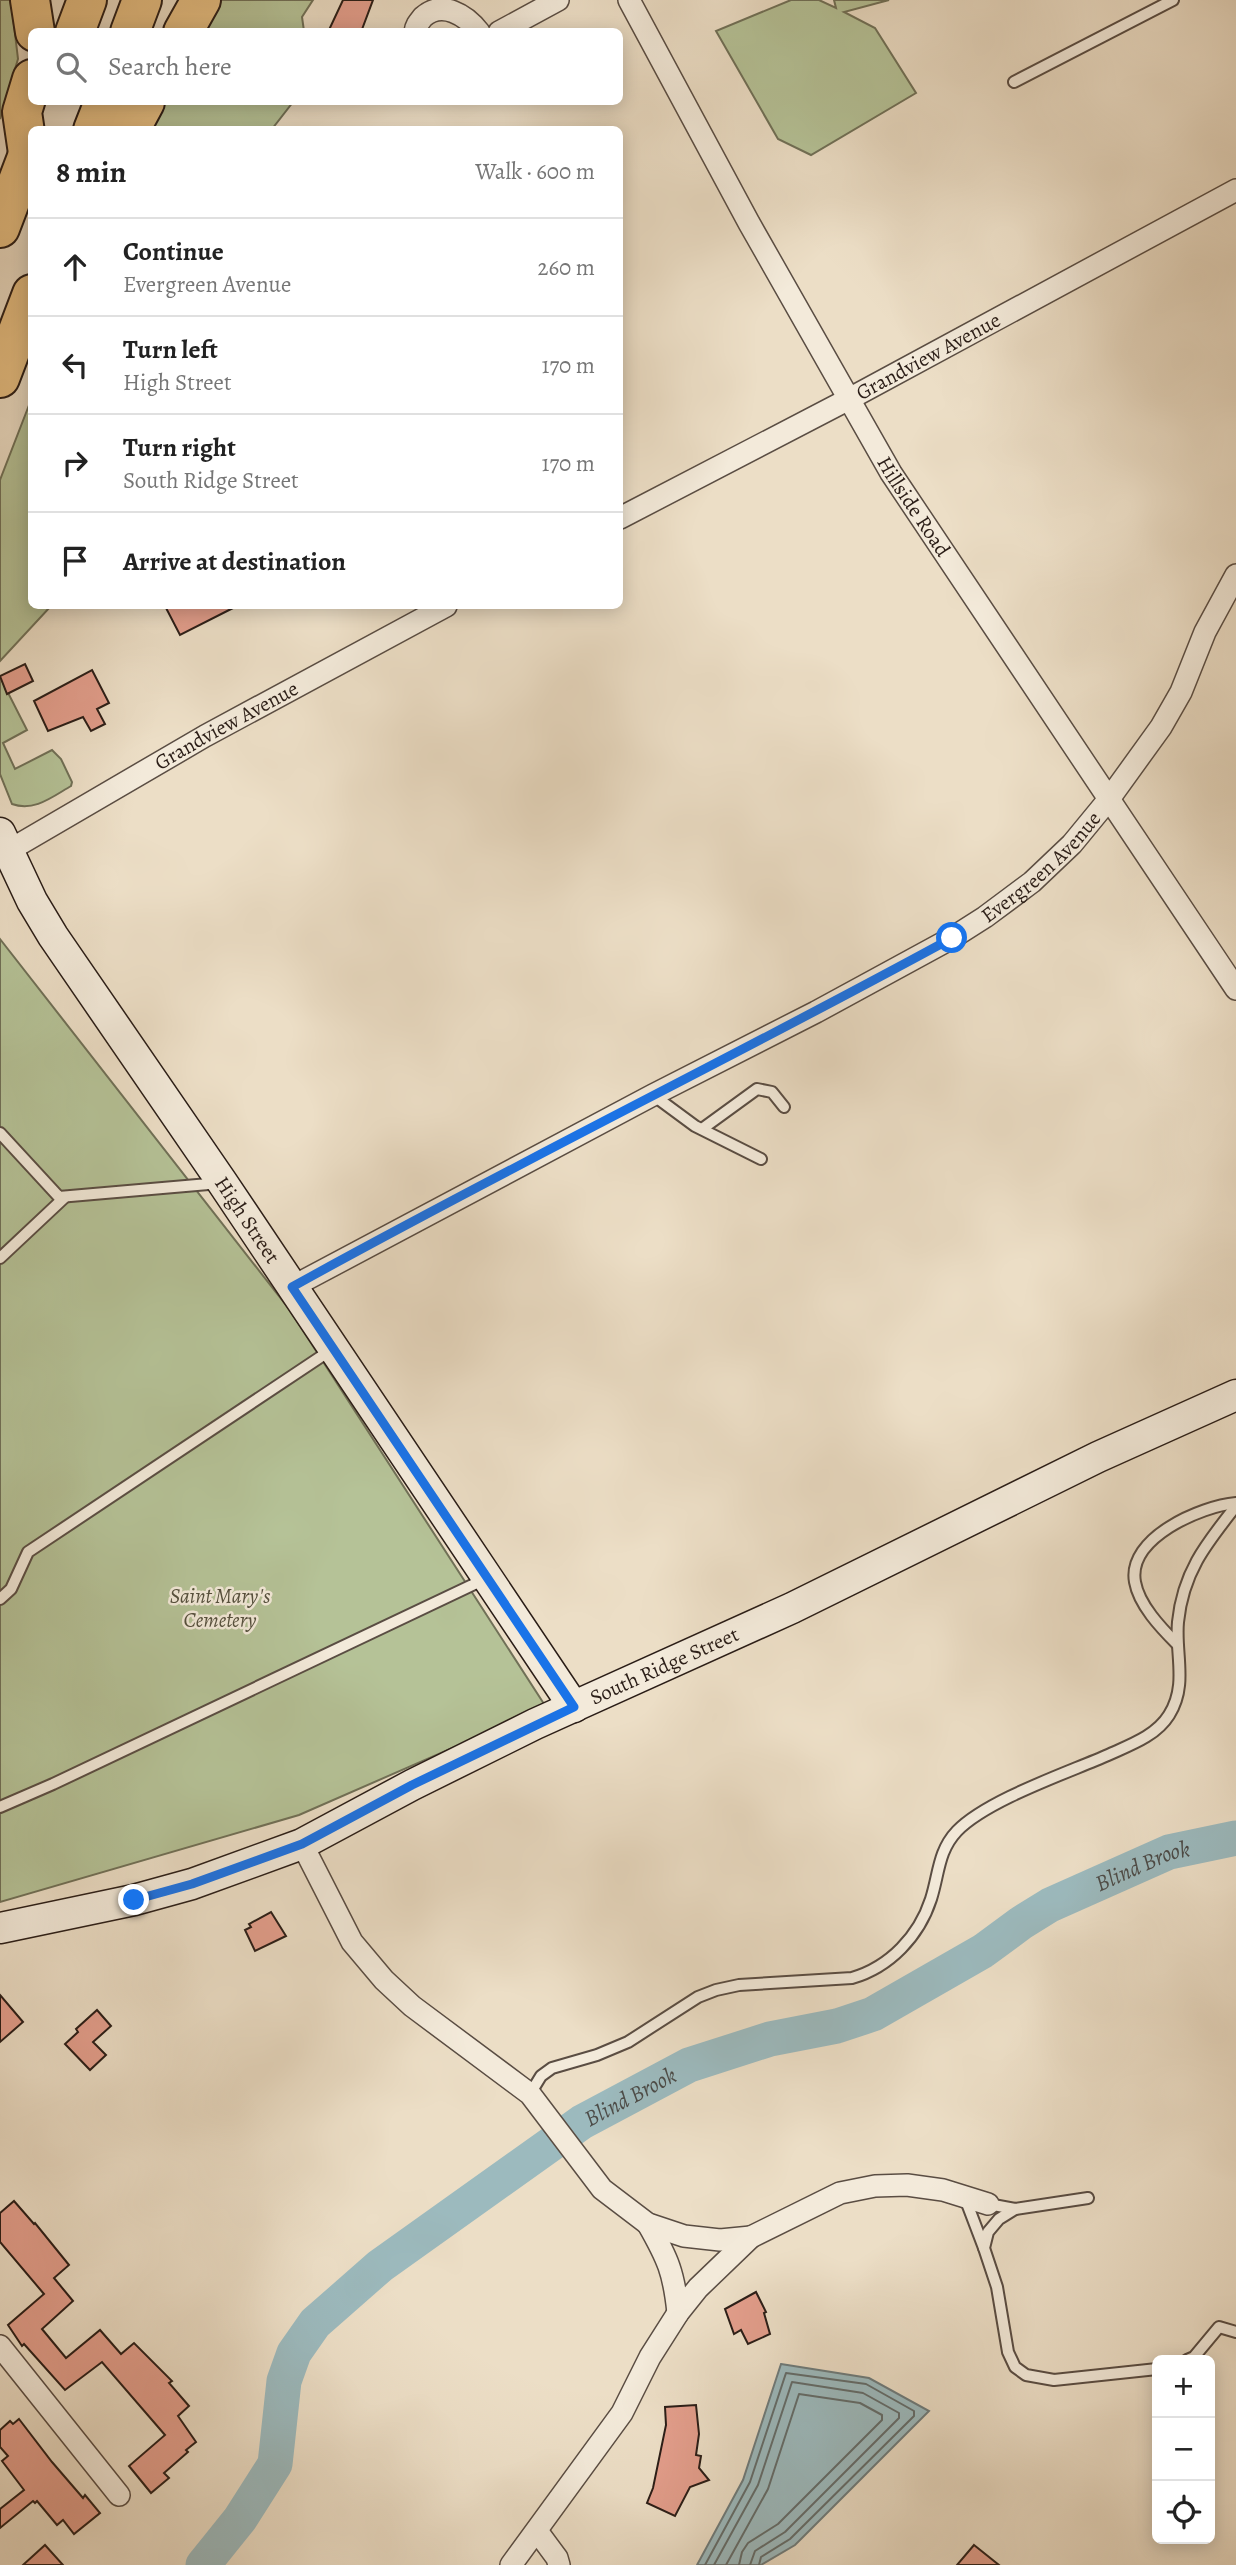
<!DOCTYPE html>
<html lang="en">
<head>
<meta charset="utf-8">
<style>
  body { margin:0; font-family:Alegreya,serif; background:#f6f6f6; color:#222 }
  .controls { position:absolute; right:21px; bottom:21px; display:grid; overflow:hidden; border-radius:10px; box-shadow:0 4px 18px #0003 }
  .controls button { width:63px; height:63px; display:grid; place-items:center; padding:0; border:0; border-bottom:2px solid #e0e0e0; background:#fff; color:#222; font:35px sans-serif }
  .stop { position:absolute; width:21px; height:21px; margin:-16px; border:5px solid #1a73e8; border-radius:50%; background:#fff }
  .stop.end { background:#1a73e8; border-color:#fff; box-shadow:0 2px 7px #0008 }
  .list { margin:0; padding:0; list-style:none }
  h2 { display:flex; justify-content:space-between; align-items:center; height:91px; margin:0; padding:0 28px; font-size:30px }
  h2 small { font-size:23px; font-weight:400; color:#767676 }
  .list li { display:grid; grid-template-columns:46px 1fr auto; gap:21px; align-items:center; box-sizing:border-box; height:98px; padding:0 28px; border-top:2px solid #e0e0e0 }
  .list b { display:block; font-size:26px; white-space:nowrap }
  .list p { margin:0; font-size:23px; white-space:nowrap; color:#767676 }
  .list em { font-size:23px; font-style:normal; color:#767676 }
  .icon { flex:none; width:38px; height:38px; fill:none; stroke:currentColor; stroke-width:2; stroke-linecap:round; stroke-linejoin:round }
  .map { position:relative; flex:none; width:1236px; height:2565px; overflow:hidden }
  .search { position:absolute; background:#fff; box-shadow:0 4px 18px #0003; left:28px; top:28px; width:595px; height:77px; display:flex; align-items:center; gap:18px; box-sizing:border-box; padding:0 24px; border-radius:10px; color:#767676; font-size:26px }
  .panel { position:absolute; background:#fff; box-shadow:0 4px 18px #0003; left:28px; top:126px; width:595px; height:483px; border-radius:10px }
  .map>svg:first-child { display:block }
  .green { fill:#b5c297; stroke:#707057; stroke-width:2 }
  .water { fill:#9cbabe; stroke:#6e7b7b; stroke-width:2 }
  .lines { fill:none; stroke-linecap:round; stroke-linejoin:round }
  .shore { stroke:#636c6a; stroke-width:2 }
  .river { stroke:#9cbabe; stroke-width:35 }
  .building { fill:#e39e8c; stroke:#2a1d17; stroke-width:2 }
  .lane-casing { stroke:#5a4d43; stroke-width:14 }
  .street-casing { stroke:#5a4d43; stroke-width:24 }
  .secondary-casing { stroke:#2a1d17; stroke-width:33 }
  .highway-casing { stroke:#2a1d17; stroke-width:42 }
  .lane { stroke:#f3eada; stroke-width:10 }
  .street { stroke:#f3eada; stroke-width:21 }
  .secondary { stroke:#f3eada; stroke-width:30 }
  .highway { stroke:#e6bf83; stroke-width:38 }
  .route { stroke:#1a73e8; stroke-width:9 }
  .labels { text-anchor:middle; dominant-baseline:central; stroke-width:5; stroke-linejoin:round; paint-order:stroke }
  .street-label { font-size:21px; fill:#2a1d17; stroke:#f3eada }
  .park-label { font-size:21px; font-style:italic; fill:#544f3d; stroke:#f3eada }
  .water-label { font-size:23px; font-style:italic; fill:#4c4c49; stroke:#f3eada }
</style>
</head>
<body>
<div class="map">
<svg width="1236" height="2565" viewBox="0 0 1236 2565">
  <rect width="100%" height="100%" fill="#ecdec6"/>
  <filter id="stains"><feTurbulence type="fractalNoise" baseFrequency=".00286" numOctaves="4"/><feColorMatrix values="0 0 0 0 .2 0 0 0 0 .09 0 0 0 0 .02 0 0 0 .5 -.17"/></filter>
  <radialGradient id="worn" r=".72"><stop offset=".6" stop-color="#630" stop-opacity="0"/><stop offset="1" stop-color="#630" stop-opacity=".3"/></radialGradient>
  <!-- green -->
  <g class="green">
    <path d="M 0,0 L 11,0 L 18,59 L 0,119 Z"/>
    <path d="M 217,0 L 313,0 L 302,17 L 304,31 L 200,32 Z"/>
    <path d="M 791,0 L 819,0 L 836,8 L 834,0 L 889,0 L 844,12 L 875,28 L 916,93 L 811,155 L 778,139 L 716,31 Z"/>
    <path d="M 161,102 L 293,102 L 272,129 L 146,130 Z"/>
    <path d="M 31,400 L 32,606 L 51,606 L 0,661 L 0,480 Z"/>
    <path d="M 0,677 L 27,730 L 3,743 L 15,769 L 52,750 L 61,759 L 72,782 L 71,786 C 52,797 34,812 12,804 L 0,774 Z"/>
    <path d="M 0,939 L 289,1309 L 546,1707 L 299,1815 L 0,1902 Z"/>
  </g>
  <!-- water -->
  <path class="water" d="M 781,2364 L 869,2378 L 929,2411 L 795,2545 L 761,2565 L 697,2565 L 743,2480 Z"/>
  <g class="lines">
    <!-- shore -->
    <g class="shore">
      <path d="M 705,2565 L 750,2482 L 786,2373 L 866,2384 L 914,2411 L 914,2416 L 790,2539 L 761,2557 L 759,2565"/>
      <path d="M 714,2565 L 758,2485 L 792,2382 L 863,2393 L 899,2413 L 899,2418 L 785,2532 L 755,2551 L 750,2565"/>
      <path d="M 726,2565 L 768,2489 L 799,2394 L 860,2403 L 882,2415 L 882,2420 L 778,2524 L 748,2543 L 742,2552 L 739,2565"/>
    </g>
    <!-- river -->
    <path class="river" id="s1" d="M 203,2565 L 240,2519 L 275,2464 L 284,2381 L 294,2353 L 315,2323 L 380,2266 L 582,2122 L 689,2065 L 770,2039 L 837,2026 L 873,2014 L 983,1951 L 1021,1923 L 1050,1905 L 1169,1852 L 1236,1838"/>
  </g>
  <!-- building -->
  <g class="building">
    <path d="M 343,0 L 373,0 L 361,32 L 328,32 Z"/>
    <path d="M 165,606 L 237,606 L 180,635 Z"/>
    <path d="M 25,664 L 33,681 L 7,694 L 0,676 Z"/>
    <path d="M 92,670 L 109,703 L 97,709 L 105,724 L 91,731 L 83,717 L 48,731 L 34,701 Z"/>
    <path d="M 271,1912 L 286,1936 L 255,1951 L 245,1930 L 251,1927 L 249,1924 Z"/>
    <path d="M 0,1995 L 23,2022 L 0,2042 Z"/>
    <path d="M 97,2010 L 111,2026 L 93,2042 L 106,2055 L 90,2070 L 65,2044 L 78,2032 L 76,2029 Z"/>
    <path d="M 14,2201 L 34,2224 L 35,2223 L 69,2265 L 54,2278 L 73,2301 L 42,2329 L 66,2358 L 100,2330 L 121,2354 L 134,2343 L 172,2381 L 169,2383 L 189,2406 L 178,2416 L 196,2442 L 186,2450 L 188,2452 L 164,2473 L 169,2478 L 151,2493 L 129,2466 L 165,2435 L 102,2362 L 65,2390 L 24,2344 L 22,2346 L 8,2325 L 44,2294 L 0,2242 L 0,2213 Z"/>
    <path d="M 756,2292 L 766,2312 L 764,2313 L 770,2334 L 748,2344 L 741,2330 L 734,2334 L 725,2309 Z"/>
    <path d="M 696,2405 L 699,2434 L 696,2455 L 701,2456 L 699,2468 L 709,2480 L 690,2487 L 675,2516 L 647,2503 L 653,2488 L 666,2425 L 665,2407 Z"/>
    <path d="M 19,2419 L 52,2462 L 83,2498 L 85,2495 L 100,2513 L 74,2534 L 63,2520 L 57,2525 L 37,2501 L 35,2503 L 33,2501 L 0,2528 L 0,2509 L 24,2490 L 2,2461 L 8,2456 L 0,2447 L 0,2430 L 10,2421 L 13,2424 Z"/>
    <path d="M 45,2545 L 63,2565 L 23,2565 Z"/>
    <path d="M 974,2545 L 999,2565 L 957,2565 Z"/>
  </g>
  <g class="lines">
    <!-- lane casing -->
    <g class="lane-casing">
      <g id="lane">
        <path d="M 1014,82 L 1173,0"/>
        <path d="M 653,1095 L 695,1126 L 761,1159"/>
        <path d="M 702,1129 L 757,1089 L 772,1092 L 784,1107"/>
        <path d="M 0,1133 L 59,1197 L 220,1183"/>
        <path d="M 0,1258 L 65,1197"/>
        <path d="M 0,1599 L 11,1589 L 28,1552 L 331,1350"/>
        <path d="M 1177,1644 C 1161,1628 1139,1605 1135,1582 C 1127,1538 1201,1506 1236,1503"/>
        <path d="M 0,1807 L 53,1784 L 485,1579"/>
        <path d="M 530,2094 L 541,2076 L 552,2068 L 597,2055 L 628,2042 L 698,1997 L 716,1990 L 739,1985 L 852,1978 C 890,1967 919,1936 931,1899 C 939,1874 938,1851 957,1831 C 987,1800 1067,1773 1108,1755 C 1130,1745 1156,1736 1169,1715 C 1188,1685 1175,1654 1178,1622 C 1183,1572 1206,1544 1236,1506"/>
        <path d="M 965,2198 L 984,2248"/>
        <path d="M 988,2204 L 1015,2209 L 1088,2198"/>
        <path d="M 1015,2209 L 999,2219 L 988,2232 L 984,2248 L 997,2287 L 1008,2352 L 1015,2367 L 1026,2375 L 1054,2380 L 1157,2369"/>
        <path d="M 1187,2360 L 1194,2357 L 1219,2327 L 1236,2332"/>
      </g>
    </g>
    <!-- street casing -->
    <g class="street-casing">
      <g id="street">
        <path id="s2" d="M 629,0 L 749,223 L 891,473 L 1236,989"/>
        <path d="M 415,32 C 416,25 419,22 423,17 C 442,0 466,15 479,32"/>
        <path d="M 499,32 L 558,0"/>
        <path id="s3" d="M 620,518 L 849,399 L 1236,190"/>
        <path id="s4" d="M 8,851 L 205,736 L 446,606"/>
        <path id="s5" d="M 292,1287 L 653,1095 L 816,1012 L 952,938 L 985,917 L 1032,882 L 1072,844 L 1109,799 L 1161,727 L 1181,692 L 1205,632 L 1236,575"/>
        <path d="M 302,1844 L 352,1942 L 384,1980 L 412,2006 L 530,2094 L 602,2189 L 648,2224 L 684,2236 L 720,2240 L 751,2237"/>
        <path d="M 648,2224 C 668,2259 674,2273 678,2313"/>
        <path d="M 0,2346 L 119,2495"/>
        <path d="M 537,2531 L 557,2558 L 559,2565"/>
        <path d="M 511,2565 L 622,2413 L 650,2357 L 678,2313 L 698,2288 L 751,2237 L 840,2193 L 875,2186 L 907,2185 L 943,2190 L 988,2204"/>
      </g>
    </g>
    <!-- secondary casing -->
    <g class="secondary-casing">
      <g id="secondary">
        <path id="s6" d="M 0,833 L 32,901 L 53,936 L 222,1182 L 574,1707"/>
        <path id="s7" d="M 0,1928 L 134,1900 L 192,1884 L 302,1844 L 412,1785 L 535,1724 L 792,1608 L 1098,1457 L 1236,1395"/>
      </g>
    </g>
    <!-- highway casing -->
    <g class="highway-casing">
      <g id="highway">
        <path d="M 30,0 L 35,32"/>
        <path d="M 75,32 L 87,0"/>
        <path d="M 130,32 L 142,0"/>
        <path d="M 183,32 L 201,0"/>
        <path d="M 93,130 L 104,102"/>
        <path d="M 130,130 L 145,102"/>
        <path d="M 28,153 L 22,112 L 32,79"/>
        <path d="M 0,228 L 32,144"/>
        <path d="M 0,378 L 32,294"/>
      </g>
    </g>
    <!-- lane -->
    <use href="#lane" class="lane"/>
    <!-- street -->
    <use href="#street" class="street"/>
    <!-- secondary -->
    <use href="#secondary" class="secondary"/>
    <!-- highway -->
    <use href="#highway" class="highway"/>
  </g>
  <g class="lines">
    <!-- route -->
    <path class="route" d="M 134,1900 L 192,1884 L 302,1844 L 412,1785 L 574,1707 L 292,1287 C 510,1166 734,1057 952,938"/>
  </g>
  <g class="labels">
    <!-- street labels -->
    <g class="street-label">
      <text stroke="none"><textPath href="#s3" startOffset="348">Grandview Avenue</textPath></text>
      <text stroke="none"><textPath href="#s2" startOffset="581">Hillside Road</textPath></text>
      <text stroke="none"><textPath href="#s4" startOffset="252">Grandview Avenue</textPath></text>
      <text stroke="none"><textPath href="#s5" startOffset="861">Evergreen Avenue</textPath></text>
      <text stroke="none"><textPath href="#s6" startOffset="460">High Street</textPath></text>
      <text stroke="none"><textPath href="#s7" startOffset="718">South Ridge Street</textPath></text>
    </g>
    <!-- park labels -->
    <g class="park-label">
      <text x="220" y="1596">Saint Mary's<tspan x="220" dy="24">Cemetery</tspan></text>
    </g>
    <!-- water labels -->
    <g class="water-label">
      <text stroke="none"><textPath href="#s1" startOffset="1230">Blind Brook</textPath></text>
      <text stroke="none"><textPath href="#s1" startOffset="663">Blind Brook</textPath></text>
    </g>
  </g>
  <rect width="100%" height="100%" filter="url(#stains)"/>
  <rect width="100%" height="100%" fill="url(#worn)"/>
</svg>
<div class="controls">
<button>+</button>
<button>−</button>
<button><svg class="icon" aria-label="locate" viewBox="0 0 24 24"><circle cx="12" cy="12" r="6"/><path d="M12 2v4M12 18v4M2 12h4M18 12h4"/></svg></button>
</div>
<div class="stop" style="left:952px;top:938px"></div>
<div class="stop end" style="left:134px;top:1900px"></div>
<div class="search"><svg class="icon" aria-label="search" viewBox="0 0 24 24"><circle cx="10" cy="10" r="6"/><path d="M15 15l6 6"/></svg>Search here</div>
<section class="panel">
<h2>8 min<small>Walk · 600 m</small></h2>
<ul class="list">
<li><svg class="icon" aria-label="ahead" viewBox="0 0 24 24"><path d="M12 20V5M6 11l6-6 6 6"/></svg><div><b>Continue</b><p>Evergreen Avenue</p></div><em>260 m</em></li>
<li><svg class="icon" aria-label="left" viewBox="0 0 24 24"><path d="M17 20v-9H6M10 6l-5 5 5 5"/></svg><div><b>Turn left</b><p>High Street</p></div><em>170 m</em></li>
<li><svg class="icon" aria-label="right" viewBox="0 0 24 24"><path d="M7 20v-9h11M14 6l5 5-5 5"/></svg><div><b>Turn right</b><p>South Ridge Street</p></div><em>170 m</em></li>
<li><svg class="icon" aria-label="arrive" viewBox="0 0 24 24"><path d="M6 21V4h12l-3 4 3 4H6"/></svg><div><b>Arrive at destination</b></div></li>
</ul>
</section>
</div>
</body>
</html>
